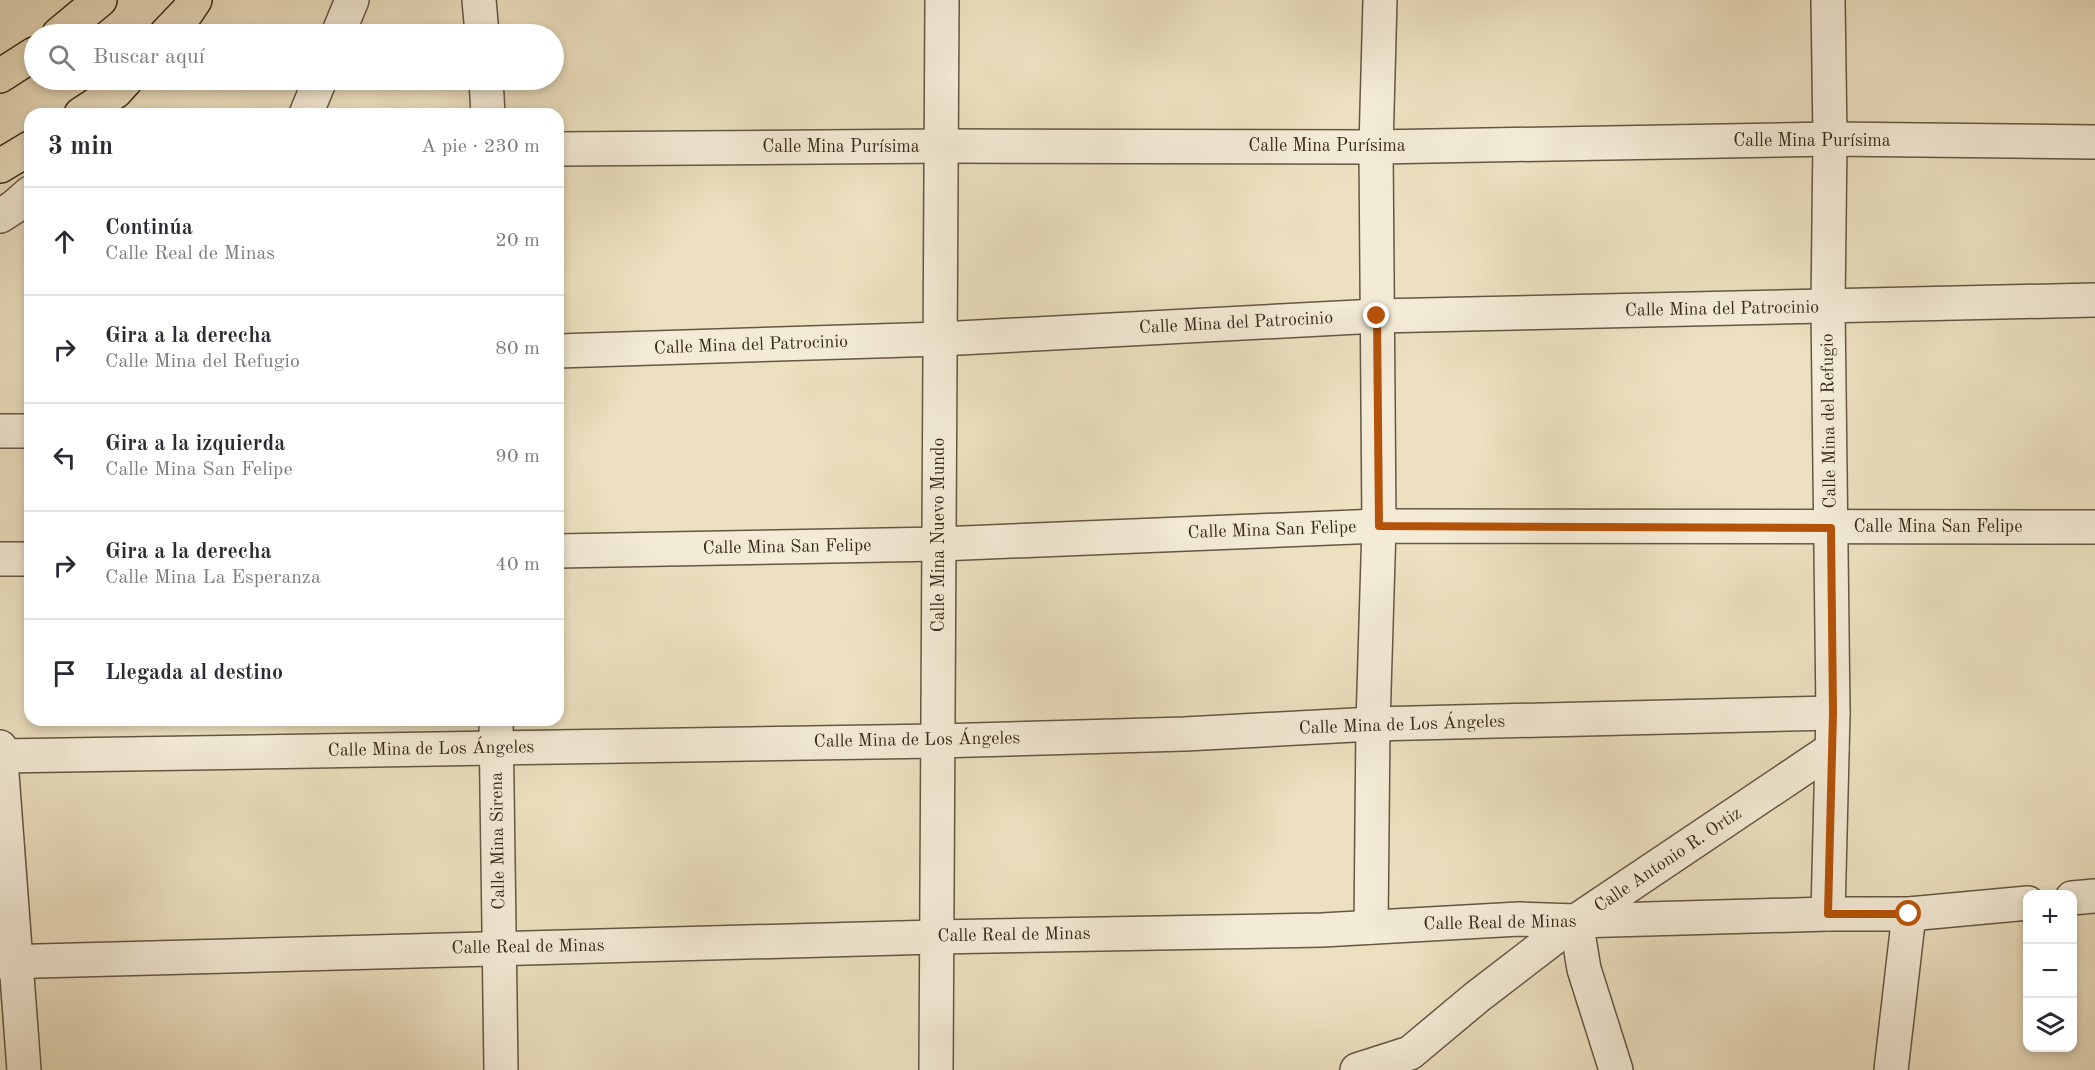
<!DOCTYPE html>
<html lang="es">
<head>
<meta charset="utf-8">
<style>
  body { margin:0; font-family:"Old Standard TT",serif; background:#f2f2f3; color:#2b2b33 }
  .controls { position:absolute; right:18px; bottom:18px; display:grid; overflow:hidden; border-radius:12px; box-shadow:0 3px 9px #0003 }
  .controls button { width:54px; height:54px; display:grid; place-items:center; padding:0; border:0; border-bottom:2px solid #e1e1e2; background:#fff; color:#2b2b33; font:30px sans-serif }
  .stop { position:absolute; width:18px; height:18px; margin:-14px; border:4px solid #b45309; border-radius:50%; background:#fff }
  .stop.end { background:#b45309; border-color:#fff; box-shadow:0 2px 6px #0008 }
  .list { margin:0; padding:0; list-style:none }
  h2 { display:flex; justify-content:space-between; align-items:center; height:78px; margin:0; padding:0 24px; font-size:26px }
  h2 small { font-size:20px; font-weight:400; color:#7c7c81 }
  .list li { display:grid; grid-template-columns:39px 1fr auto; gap:18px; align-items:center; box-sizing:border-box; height:108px; padding:0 24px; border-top:2px solid #e1e1e2 }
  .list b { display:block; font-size:22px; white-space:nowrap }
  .list p { margin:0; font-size:20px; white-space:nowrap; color:#7c7c81 }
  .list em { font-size:20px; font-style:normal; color:#7c7c81 }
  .icon { flex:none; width:33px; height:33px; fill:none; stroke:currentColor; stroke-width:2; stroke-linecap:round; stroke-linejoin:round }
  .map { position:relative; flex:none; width:2095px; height:1070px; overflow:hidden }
  .search { position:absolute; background:#fff; box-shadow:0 3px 9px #0003; left:24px; top:24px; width:540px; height:66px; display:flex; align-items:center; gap:15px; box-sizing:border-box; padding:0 21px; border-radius:33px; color:#7c7c81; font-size:22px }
  .panel { position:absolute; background:#fff; box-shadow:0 3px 9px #0003; left:24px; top:108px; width:540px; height:618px; border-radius:18px }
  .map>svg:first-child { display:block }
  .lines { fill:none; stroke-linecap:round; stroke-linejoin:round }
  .minor-casing { stroke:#645743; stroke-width:36 }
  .major-casing { stroke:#372919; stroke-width:36 }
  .minor { stroke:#f3ebd6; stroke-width:33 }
  .major { stroke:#ece0c0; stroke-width:33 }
  .route { stroke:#b45309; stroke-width:8 }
  .labels { text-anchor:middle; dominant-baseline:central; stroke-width:5; stroke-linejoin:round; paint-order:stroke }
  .street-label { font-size:18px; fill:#372919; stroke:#f3ebd6 }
</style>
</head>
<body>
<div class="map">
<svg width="2095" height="1070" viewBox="0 0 2095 1070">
  <rect width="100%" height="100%" fill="#ece0c0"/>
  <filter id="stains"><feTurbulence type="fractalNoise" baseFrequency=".00333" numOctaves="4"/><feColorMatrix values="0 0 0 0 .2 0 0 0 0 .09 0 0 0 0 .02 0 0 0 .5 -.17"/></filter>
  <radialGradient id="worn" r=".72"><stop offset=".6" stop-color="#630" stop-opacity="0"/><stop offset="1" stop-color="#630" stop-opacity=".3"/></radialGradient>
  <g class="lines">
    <!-- minor casing -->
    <g class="minor-casing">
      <g id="minor">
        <path d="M 479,0 L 482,34"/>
        <path d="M 338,34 L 352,0"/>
        <path d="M 486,80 L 488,114"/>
        <path d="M 306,114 L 320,80"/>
        <path d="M 558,149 L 942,146 L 1376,147 L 1830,139 L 2095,142"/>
        <path d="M 0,216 L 14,207 L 30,193"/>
        <path d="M 558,351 L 940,339 L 1377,316 L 2095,300"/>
        <path d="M 0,431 L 30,431"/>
        <path d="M 558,551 L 940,544 L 1379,526 L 2095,527"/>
        <path d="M 0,559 L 30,559"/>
        <path d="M 496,720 L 501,1070"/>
        <path d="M 0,747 L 24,1070"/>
        <path d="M 0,756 L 937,741 L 1185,734 L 1373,724 L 1833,713"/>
        <path d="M 2072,898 L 2095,896"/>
        <path d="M 1828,914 L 1833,713 L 1828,307 L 1830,139 L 1828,0"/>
        <path d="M 1576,921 L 1584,969 L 1616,1070"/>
        <path d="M 1371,927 L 1373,724 L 1379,526 L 1376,147 L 1380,0"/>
        <path d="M 0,962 L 936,937 L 1322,930 L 1519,919 L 1576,921 L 1828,914 L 1909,914 L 2028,903"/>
        <path d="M 936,1070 L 942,0"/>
        <path d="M 1357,1070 L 1410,1053 L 1477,997 L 1576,921 L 1832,749"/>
        <path d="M 1891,1070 L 1909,914"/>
      </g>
    </g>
    <!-- major casing -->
    <g class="major-casing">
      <g id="major">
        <path d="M 59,34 L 100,0"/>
        <path d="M 166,34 L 187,12 L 195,0"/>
        <path d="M 0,76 L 34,54"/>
        <path d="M 81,114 L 115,92 L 126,80"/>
        <path d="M 0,166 L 30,148"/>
      </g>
    </g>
    <!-- minor -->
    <use href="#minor" class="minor"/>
    <!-- major -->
    <use href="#major" class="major"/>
  </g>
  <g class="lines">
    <!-- route -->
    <path class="route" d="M 1377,316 L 1379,526 L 1831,528 L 1833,713 L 1828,914 L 1909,914"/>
  </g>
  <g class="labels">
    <!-- street labels -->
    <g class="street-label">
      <text x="1812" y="141">Calle Mina Purísima</text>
      <text x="1327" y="146">Calle Mina Purísima</text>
      <text x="841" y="147">Calle Mina Purísima</text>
      <text transform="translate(1722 309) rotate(-1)">Calle Mina del Patrocinio</text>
      <text transform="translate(1236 323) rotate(-3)">Calle Mina del Patrocinio</text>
      <text transform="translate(751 345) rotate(-2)">Calle Mina del Patrocinio</text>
      <text transform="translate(1829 421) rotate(-91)">Calle Mina del Refugio</text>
      <text x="1938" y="527">Calle Mina San Felipe</text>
      <text transform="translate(1272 530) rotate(-2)">Calle Mina San Felipe</text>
      <text transform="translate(939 535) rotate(-90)">Calle Mina Nuevo Mundo</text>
      <text transform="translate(787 547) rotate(-1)">Calle Mina San Felipe</text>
      <text transform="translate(1402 725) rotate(-2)">Calle Mina de Los Ángeles</text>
      <text transform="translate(917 740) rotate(-1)">Calle Mina de Los Ángeles</text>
      <text transform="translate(431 749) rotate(-1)">Calle Mina de Los Ángeles</text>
      <text transform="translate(498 841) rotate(-91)">Calle Mina Sirena</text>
      <text transform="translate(1668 860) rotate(-34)">Calle Antonio R. Ortiz</text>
      <text transform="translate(1500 923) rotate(-1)">Calle Real de Minas</text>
      <text transform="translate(1014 935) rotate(-1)">Calle Real de Minas</text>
      <text transform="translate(528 947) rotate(-1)">Calle Real de Minas</text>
    </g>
  </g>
  <rect width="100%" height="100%" filter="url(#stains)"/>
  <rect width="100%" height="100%" fill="url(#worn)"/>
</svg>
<div class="controls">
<button>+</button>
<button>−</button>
<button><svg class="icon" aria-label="layers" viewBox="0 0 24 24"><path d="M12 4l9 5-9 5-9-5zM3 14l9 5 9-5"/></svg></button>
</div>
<div class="stop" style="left:1909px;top:914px"></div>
<div class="stop end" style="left:1377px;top:316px"></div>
<div class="search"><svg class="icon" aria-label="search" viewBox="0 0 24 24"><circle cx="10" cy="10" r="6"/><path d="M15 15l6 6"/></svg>Buscar aquí</div>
<section class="panel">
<h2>3 min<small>A pie · 230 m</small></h2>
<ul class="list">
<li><svg class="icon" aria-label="ahead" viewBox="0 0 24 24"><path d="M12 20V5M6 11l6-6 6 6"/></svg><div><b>Continúa</b><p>Calle Real de Minas</p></div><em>20 m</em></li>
<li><svg class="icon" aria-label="right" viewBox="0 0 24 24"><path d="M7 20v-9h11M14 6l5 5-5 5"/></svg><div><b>Gira a la derecha</b><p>Calle Mina del Refugio</p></div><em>80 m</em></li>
<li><svg class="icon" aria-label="left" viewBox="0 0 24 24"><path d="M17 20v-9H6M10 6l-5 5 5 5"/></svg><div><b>Gira a la izquierda</b><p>Calle Mina San Felipe</p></div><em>90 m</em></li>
<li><svg class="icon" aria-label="right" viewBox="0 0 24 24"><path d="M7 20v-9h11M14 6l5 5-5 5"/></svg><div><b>Gira a la derecha</b><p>Calle Mina La Esperanza</p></div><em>40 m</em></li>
<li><svg class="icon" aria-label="arrive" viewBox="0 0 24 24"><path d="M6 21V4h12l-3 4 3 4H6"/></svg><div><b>Llegada al destino</b></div></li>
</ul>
</section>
</div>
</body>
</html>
